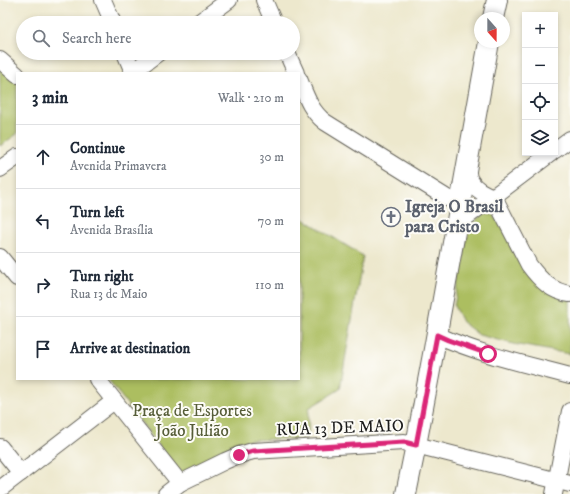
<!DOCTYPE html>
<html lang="en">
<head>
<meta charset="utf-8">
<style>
  body { margin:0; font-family:"IM FELL DW Pica",serif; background:#f6f6f7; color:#1f2937 }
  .controls { position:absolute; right:12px; top:12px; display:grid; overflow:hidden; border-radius:0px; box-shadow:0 2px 6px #0003 }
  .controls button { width:36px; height:36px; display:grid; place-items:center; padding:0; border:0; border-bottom:1px solid #e0e1e3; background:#fff; color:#1f2937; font:20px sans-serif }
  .compass { position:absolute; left:474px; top:12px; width:36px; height:36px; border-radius:50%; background:#fff; box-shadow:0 2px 6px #0003; rotate:159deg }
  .stop { position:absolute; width:12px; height:12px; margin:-9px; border:3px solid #db2777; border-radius:50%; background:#fff }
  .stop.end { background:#db2777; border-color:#fff; box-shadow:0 1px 4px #0008 }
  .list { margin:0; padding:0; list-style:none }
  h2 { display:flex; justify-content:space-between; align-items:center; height:52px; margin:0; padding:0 16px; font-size:17px }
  h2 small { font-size:13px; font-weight:400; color:#747a83 }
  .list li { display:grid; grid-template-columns:26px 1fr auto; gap:12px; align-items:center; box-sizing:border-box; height:64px; padding:0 16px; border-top:1px solid #e0e1e3 }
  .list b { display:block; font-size:15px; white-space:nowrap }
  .list p { margin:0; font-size:13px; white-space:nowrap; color:#747a83 }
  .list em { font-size:13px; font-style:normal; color:#747a83 }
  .icon { flex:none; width:22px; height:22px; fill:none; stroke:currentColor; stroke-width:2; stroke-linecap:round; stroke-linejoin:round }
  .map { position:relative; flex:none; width:570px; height:494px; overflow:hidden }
  .search { position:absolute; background:#fff; box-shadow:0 2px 6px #0003; left:16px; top:16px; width:284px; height:44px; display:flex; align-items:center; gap:10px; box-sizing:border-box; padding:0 14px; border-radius:22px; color:#747a83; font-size:15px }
  .panel { position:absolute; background:#fff; box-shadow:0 2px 6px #0003; left:16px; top:72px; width:284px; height:308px; border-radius:0px }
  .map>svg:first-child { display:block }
  .green { fill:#acbe61; stroke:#646d3e }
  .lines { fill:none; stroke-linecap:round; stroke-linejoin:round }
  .minor-casing { stroke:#65635a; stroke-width:18 }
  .major-casing { stroke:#65635a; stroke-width:22 }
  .minor { stroke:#fff; stroke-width:16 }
  .major { stroke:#fff; stroke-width:20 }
  .route { stroke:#db2777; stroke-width:5 }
  .labels { text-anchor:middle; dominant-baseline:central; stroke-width:4; stroke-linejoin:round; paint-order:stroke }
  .worship-label { font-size:17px; font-weight:bold; fill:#5b616d; stroke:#fdfcf7; text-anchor:start }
  .park-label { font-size:17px; fill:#565d38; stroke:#fdfcf7 }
  .street-label { font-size:17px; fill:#1c1c1c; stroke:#fdfcf7 }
</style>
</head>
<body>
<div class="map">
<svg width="570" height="494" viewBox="0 0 570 494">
  <rect width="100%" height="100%" fill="#fdfcf7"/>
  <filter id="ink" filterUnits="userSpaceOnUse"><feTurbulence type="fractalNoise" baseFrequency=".025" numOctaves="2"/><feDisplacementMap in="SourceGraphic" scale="8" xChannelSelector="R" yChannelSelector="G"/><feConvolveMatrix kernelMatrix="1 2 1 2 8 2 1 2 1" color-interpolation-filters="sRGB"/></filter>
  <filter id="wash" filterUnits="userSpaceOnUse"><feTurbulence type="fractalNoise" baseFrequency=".012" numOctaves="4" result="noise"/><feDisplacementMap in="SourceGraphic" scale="16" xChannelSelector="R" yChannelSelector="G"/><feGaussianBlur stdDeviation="0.9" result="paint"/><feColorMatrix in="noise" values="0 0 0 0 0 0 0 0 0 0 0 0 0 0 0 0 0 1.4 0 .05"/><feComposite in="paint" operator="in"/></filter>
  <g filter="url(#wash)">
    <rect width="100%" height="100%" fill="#ede8cd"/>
    <!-- green -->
    <g class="green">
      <path d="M 0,66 L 17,82 L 17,134 L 0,146 Z"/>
      <path d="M 483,214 L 494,215 L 507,235 L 570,299 L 570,354 L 513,344 L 479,335 L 462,322 L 454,306 L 469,227 Z"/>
      <path d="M 299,216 L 363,256 L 340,389 L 309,408 L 308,438 L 250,440 L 233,446 L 181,475 L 108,379 L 299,379 Z"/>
    </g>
  </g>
  <g filter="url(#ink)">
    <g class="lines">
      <!-- minor casing -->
      <g class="minor-casing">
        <g id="minor">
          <path d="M 103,0 L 113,23"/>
          <path d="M 264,0 L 274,23"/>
          <path d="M 198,23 L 229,0"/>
          <path d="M 125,53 L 133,72"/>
          <path d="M 287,53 L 296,73"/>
          <path d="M 0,60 L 17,75"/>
          <path d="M 131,73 L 158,53"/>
          <path d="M 299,79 C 306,96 310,110 325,122 L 447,198 L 461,204"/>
          <path d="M 555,150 L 570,139"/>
          <path d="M 467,168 C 468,171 468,177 470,180 C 475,190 485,194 494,197"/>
          <path d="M 0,169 L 17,157"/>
          <path d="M 494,197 L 529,265 C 540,280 552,292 570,294"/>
          <path d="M 457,224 L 551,153"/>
          <path d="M 0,257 L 17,278"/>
          <path d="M 437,335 C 479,354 525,364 570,376"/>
          <path d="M 97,379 L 180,483"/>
          <path d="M 0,447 L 21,473"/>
          <path d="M 0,489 L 114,401"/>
          <path d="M 166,494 L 180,483 L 225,461 L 239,455 L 253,451 L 404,442 L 570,484"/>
          <path d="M 554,494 L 570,411"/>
        </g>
      </g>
      <!-- major casing -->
      <g class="major-casing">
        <g id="major">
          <path d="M 493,18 L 497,0"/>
          <path d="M 406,494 L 416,445 L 434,349 L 489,42"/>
        </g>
      </g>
      <!-- minor -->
      <use href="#minor" class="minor"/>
      <!-- major -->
      <use href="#major" class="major"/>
    </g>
  </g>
  <g class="lines" filter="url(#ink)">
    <!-- route -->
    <path class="route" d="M 239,455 L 253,451 L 404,442 L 416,445 L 437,335 L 448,340 L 488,354"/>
  </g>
  <!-- icons -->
  <defs>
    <g id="church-ring" transform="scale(1)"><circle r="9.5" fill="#fdfcf7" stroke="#6b7280" stroke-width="1.5"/><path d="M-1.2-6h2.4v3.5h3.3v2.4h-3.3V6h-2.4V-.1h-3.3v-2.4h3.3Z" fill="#6b7280"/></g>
  </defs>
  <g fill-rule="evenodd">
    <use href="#church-ring" x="391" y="217"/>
  </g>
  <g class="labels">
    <!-- worship labels -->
    <g class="worship-label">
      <text x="405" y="207">Igreja O Brasil<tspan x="405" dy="20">para Cristo</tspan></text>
    </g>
    <!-- park labels -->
    <g class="park-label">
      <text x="192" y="411">Praça de Esportes<tspan x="192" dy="20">João Julião</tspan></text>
    </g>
    <!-- street labels -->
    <g class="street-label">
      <text transform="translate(340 428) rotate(-2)">RUA 13 DE MAIO</text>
    </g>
  </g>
</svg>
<div class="controls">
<button>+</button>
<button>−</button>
<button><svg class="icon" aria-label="locate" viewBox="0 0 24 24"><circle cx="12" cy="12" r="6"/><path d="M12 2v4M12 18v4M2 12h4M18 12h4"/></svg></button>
<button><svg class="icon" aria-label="layers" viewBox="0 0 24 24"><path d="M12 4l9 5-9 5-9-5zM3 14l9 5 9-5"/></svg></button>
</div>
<svg class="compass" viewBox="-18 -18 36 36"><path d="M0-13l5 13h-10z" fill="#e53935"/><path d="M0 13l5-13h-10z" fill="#747a83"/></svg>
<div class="stop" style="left:488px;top:354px"></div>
<div class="stop end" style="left:239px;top:455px"></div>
<div class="search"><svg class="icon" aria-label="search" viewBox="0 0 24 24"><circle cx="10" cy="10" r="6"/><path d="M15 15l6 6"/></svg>Search here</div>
<section class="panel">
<h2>3 min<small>Walk · 210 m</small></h2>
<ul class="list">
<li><svg class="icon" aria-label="ahead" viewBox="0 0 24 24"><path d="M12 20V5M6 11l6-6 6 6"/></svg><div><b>Continue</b><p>Avenida Primavera</p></div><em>30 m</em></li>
<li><svg class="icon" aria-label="left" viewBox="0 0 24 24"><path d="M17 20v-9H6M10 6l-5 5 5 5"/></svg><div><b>Turn left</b><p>Avenida Brasília</p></div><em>70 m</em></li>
<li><svg class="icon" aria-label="right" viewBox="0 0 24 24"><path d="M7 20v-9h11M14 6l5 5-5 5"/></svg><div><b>Turn right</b><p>Rua 13 de Maio</p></div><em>110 m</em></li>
<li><svg class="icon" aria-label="arrive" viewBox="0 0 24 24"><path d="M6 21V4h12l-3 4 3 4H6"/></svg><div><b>Arrive at destination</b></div></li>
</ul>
</section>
</div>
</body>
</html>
